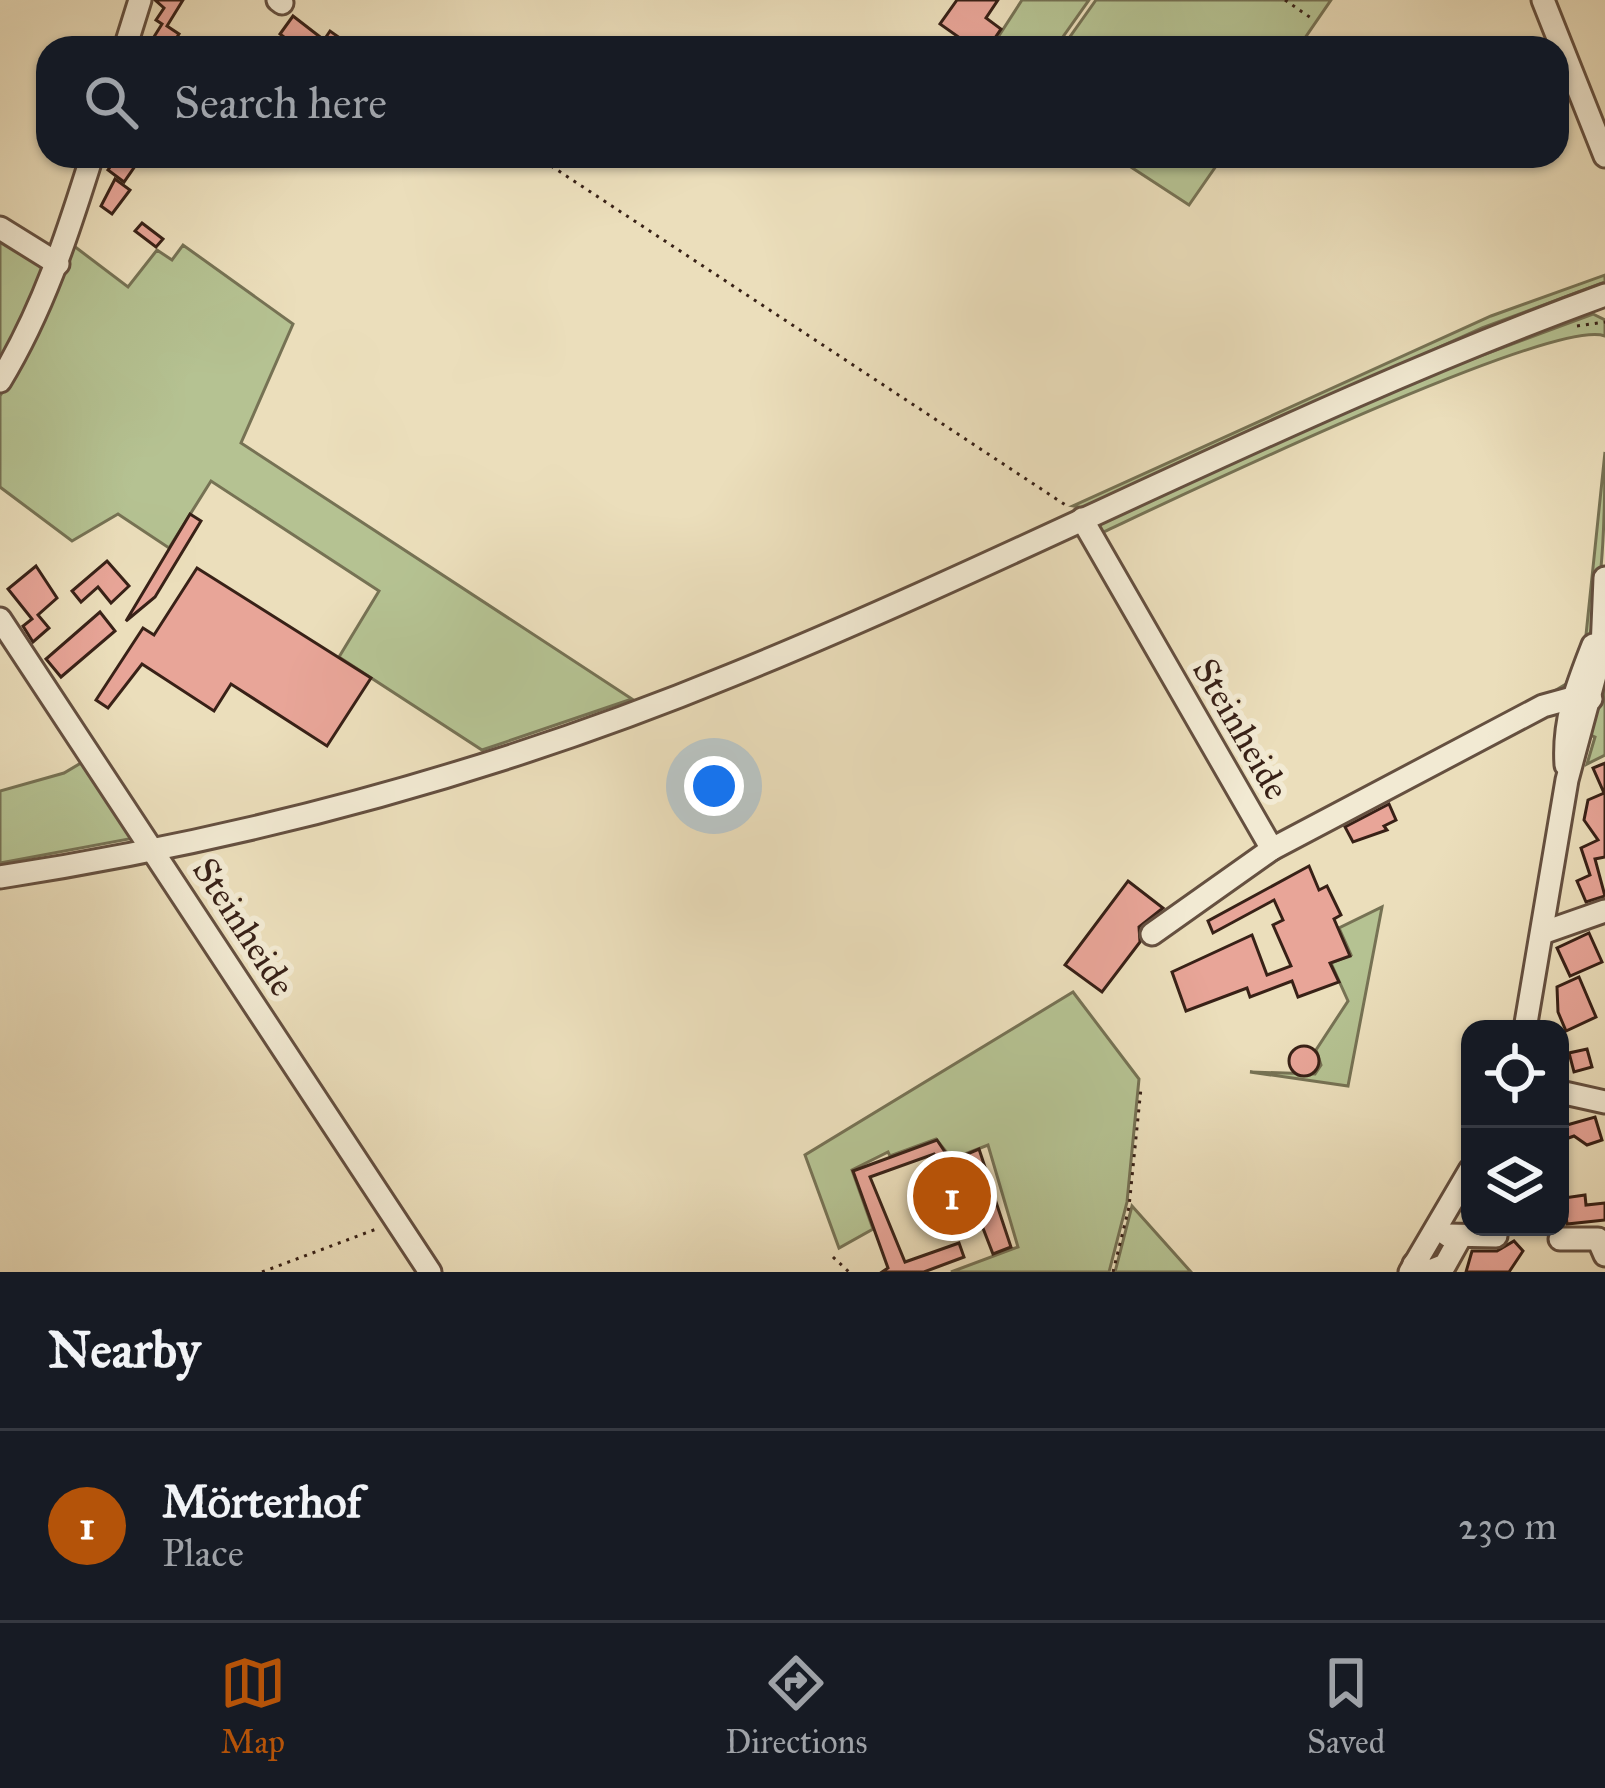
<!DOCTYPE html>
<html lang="en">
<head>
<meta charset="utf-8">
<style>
  body { margin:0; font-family:"IM FELL Great Primer",serif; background:#20242c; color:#f1f3f6 }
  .controls { position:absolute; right:36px; bottom:36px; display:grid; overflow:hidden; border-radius:24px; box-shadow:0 3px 9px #0004 }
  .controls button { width:108px; height:108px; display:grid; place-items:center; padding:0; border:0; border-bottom:3px solid #363941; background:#171b24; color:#f1f3f6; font:60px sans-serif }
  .you { position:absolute; left:714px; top:786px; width:42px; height:42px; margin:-30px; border:9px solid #fff; border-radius:50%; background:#1a73e8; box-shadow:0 0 0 18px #1a73e833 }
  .badge { display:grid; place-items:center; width:78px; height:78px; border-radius:50%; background:#b45309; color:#fff; font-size:39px; font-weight:700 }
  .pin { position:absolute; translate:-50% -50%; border:6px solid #fff; box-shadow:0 3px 12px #0006 }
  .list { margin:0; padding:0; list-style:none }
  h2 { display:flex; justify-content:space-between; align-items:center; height:156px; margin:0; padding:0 48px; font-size:51px }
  h2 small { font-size:39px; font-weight:400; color:#9ea1a6 }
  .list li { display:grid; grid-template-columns:78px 1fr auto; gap:36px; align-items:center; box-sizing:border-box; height:192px; padding:0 48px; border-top:3px solid #363941 }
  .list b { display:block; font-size:45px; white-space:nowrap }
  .list p { margin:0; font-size:39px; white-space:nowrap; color:#9ea1a6 }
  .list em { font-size:39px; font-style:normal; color:#9ea1a6 }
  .icon { flex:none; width:66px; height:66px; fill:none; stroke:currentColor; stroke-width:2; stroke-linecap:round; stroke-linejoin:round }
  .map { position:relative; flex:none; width:1605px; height:1272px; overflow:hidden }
  .search { position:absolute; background:#171b24; box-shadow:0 3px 9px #0004; left:36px; right:36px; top:36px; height:132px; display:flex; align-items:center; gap:30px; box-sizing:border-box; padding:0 42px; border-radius:36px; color:#9ea1a6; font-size:45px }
  .sheet { height:348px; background:#171b24 }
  nav { display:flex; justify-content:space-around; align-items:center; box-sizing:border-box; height:168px; border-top:3px solid #363941; background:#171b24; font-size:33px; color:#9ea1a6 }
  nav a { display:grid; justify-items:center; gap:6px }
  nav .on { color:#b45309 }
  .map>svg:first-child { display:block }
  .green { fill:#b5c292; stroke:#767254; stroke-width:3 }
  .building { fill:#e8a598; stroke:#382117; stroke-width:3 }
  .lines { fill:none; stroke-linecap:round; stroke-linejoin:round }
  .minor-casing { stroke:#655040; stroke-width:27 }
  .path { stroke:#382117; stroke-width:3; stroke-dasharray:3 6; stroke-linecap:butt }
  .minor { stroke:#f2ead3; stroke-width:21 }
  .labels { text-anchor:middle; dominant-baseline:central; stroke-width:12; stroke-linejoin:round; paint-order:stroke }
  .street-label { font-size:36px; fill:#382117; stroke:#f2ead3 }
</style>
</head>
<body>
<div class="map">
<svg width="1605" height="1272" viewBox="0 0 1605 1272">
  <rect width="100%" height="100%" fill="#ebdebb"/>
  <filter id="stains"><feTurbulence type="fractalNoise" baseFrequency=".00167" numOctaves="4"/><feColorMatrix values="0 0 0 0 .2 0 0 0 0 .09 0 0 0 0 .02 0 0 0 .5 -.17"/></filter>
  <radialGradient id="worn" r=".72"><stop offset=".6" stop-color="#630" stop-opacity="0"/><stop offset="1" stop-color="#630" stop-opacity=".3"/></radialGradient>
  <!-- green -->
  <g class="green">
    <path d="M 1022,0 L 1089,0 L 1055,48 L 991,48 Z"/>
    <path d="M 1096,0 L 1331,0 L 1298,48 L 1062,48 Z"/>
    <path d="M 1114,156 L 1223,156 L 1189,205 Z"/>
    <path d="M 0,232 L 47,267 L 0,365 Z"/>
    <path d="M 70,243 L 128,287 L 157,250 L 172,260 L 183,245 L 293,324 L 241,443 L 632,699 L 482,750 L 339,657 L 379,591 L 211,481 L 169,548 L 118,514 L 72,541 L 0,487 L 0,396 L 39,331 Z"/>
    <path d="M 1605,275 L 1605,282 L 1482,328 L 1084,508 L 1073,506 L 1491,316 Z"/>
    <path d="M 1593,314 L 1605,320 L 1605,336 C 1554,316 1168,502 1097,535 L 1095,522 L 1309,420 Z"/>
    <path d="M 1605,452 C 1605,516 1605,638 1567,687 C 1558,698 1539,702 1526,708 L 1566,684 L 1586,635 Z"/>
    <path d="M 1605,627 L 1605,755 L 1587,764 L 1595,737 L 1588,734 Z"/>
    <path d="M 86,760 L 133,834 L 129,839 L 0,863 L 0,791 L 64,773 Z"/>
    <path d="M 1382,907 L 1348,1086 L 1250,1072 L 1315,1074 L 1321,1065 L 1316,1050 L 1348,1001 L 1331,963 L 1351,955 L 1339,928 Z"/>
    <path d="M 1073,992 L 1139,1079 L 1127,1202 L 1109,1272 L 951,1272 L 1018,1247 L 988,1145 L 952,1159 L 936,1139 L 890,1156 L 888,1152 L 852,1170 L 873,1229 L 839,1248 L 805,1155 Z"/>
    <path d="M 1132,1206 L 1191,1272 L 1115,1272 Z"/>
  </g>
  <!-- building -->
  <g class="building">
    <path d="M 155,0 L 183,0 L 167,26 L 179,34 L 170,48 L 147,48 L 162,24 L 156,20 L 164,8 Z"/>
    <path d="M 957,0 L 998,0 L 986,18 L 1001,29 L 988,48 L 974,48 L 940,24 Z"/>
    <path d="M 293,16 L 324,40 L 330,31 L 354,48 L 298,48 L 280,34 Z"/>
    <path d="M 118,156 L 142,156 L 124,182 L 108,170 Z"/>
    <path d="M 115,179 L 130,190 L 112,214 L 101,206 Z"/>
    <path d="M 142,223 L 163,239 L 156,247 L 135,231 Z"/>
    <path d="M 190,514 L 201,521 L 155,597 L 126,621 Z"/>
    <path d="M 107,561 L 129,586 L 111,603 L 98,587 L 81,602 L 72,591 Z"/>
    <path d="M 36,566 L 57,598 L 38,615 L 49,628 L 33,642 L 23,626 L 32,619 L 8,589 Z"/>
    <path d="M 197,568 L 371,678 L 327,746 L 231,684 L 214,711 L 142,664 L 108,708 L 96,700 L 143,628 L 154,635 Z"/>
    <path d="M 100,612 L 115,631 L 61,677 L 46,659 Z"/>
    <path d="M 1605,763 L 1605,857 L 1595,859 L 1605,896 L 1586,902 L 1577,881 L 1590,875 L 1581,848 L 1598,840 L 1584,820 L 1588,800 L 1604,793 L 1593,768 Z"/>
    <path d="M 1389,804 L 1396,820 L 1384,826 L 1387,830 L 1353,842 L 1345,827 Z"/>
    <path d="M 1309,866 L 1319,890 L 1327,886 L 1341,915 L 1334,919 L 1350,956 L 1330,963 L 1339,982 L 1298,997 L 1292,981 L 1250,997 L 1247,988 L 1186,1011 L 1172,972 L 1252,935 L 1267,975 L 1291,966 L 1273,925 L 1283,920 L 1274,900 L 1213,933 L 1208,921 Z"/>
    <path d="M 1128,881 L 1163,908 L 1139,927 L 1140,942 L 1102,992 L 1065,965 Z"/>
    <path d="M 1589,933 L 1602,962 L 1570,976 L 1557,948 Z"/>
    <path d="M 1579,977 L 1596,1017 L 1566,1031 L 1558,1012 L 1557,987 Z"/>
    <circle cx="1304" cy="1061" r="15"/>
    <path d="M 1587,1049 L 1592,1067 L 1574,1072 L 1569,1053 Z"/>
    <path d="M 1595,1117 L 1602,1140 L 1587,1145 L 1574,1136 L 1560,1141 L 1560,1127 Z"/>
    <path d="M 937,1140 L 951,1161 L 979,1149 L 986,1170 L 975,1174 L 986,1203 L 995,1199 L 1011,1247 L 993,1254 L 974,1205 L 931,1223 L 916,1186 L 947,1173 L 934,1154 L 870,1177 L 905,1262 L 959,1243 L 964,1257 L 924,1272 L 882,1272 L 888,1268 L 853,1171 Z"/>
    <path d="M 1585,1195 L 1586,1205 L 1605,1203 L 1605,1220 L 1567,1224 L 1564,1198 Z"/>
    <path d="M 1514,1241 L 1523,1251 L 1509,1272 L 1466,1272 L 1472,1251 L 1497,1251 Z"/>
  </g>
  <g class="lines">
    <!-- minor casing -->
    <g class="minor-casing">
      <g id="minor">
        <path d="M 278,0 L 282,3"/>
        <path d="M 1543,0 L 1605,156"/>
        <path d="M 125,48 L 140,0"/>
        <path d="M 0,228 L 58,264"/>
        <path d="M 0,381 C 43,310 67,236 92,156"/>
        <path d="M 1082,519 L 1272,849 L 1543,706 L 1572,698 L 1591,699"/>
        <path d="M 0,619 L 430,1272"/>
        <path d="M 1566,765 C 1563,720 1577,686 1593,645"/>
        <path d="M 0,877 C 252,838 496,772 732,675 C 1027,555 1306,404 1605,295"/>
        <path d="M 1542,933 L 1605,911"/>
        <path d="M 1152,934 L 1272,849"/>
        <path d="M 1525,1029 L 1567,780 L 1602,649 L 1605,578"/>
        <path d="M 1560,1092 L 1605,1102"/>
        <path d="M 1447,1235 L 1496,1236"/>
        <path d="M 1560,1239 L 1598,1239 L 1605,1255"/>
        <path d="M 1414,1264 L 1430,1271 L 1445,1265 L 1460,1238"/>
        <path d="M 1410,1272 L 1470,1170"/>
      </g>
    </g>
    <!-- path -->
    <g class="path">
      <path d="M 1285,0 L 1311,18"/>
      <path d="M 536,156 L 1067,506"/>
      <path d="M 1577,326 L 1605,322"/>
      <path d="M 833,1257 L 849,1272"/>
      <path d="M 262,1272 L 379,1228"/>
      <path d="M 1113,1272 L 1129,1207 L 1141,1088"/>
    </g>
    <!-- minor -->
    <use href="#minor" class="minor"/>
  </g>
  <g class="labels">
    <!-- street labels -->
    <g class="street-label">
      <text transform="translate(1241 729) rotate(60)">Steinheide</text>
      <text transform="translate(244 927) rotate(57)">Steinheide</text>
    </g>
  </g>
  <rect width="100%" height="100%" filter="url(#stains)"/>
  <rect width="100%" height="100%" fill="url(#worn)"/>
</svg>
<div class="controls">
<button><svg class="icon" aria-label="locate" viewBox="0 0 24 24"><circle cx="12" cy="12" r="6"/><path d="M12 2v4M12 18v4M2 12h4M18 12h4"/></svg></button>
<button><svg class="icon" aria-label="layers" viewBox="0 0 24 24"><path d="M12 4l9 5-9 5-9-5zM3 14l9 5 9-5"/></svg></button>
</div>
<div class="you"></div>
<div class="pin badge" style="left:952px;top:1196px">1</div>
<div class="search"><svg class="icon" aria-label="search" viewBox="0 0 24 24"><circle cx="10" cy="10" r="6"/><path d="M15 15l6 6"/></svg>Search here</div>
</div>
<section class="sheet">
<h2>Nearby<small></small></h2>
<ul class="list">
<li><span class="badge">1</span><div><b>Mörterhof</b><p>Place</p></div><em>230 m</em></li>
</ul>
</section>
<nav>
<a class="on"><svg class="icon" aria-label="map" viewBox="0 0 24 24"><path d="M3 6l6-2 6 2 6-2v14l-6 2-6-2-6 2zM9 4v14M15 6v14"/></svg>Map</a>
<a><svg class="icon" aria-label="directions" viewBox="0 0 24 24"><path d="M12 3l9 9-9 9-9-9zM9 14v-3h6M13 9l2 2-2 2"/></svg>Directions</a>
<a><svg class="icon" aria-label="saved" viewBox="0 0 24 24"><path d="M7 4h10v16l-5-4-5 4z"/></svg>Saved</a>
</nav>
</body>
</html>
